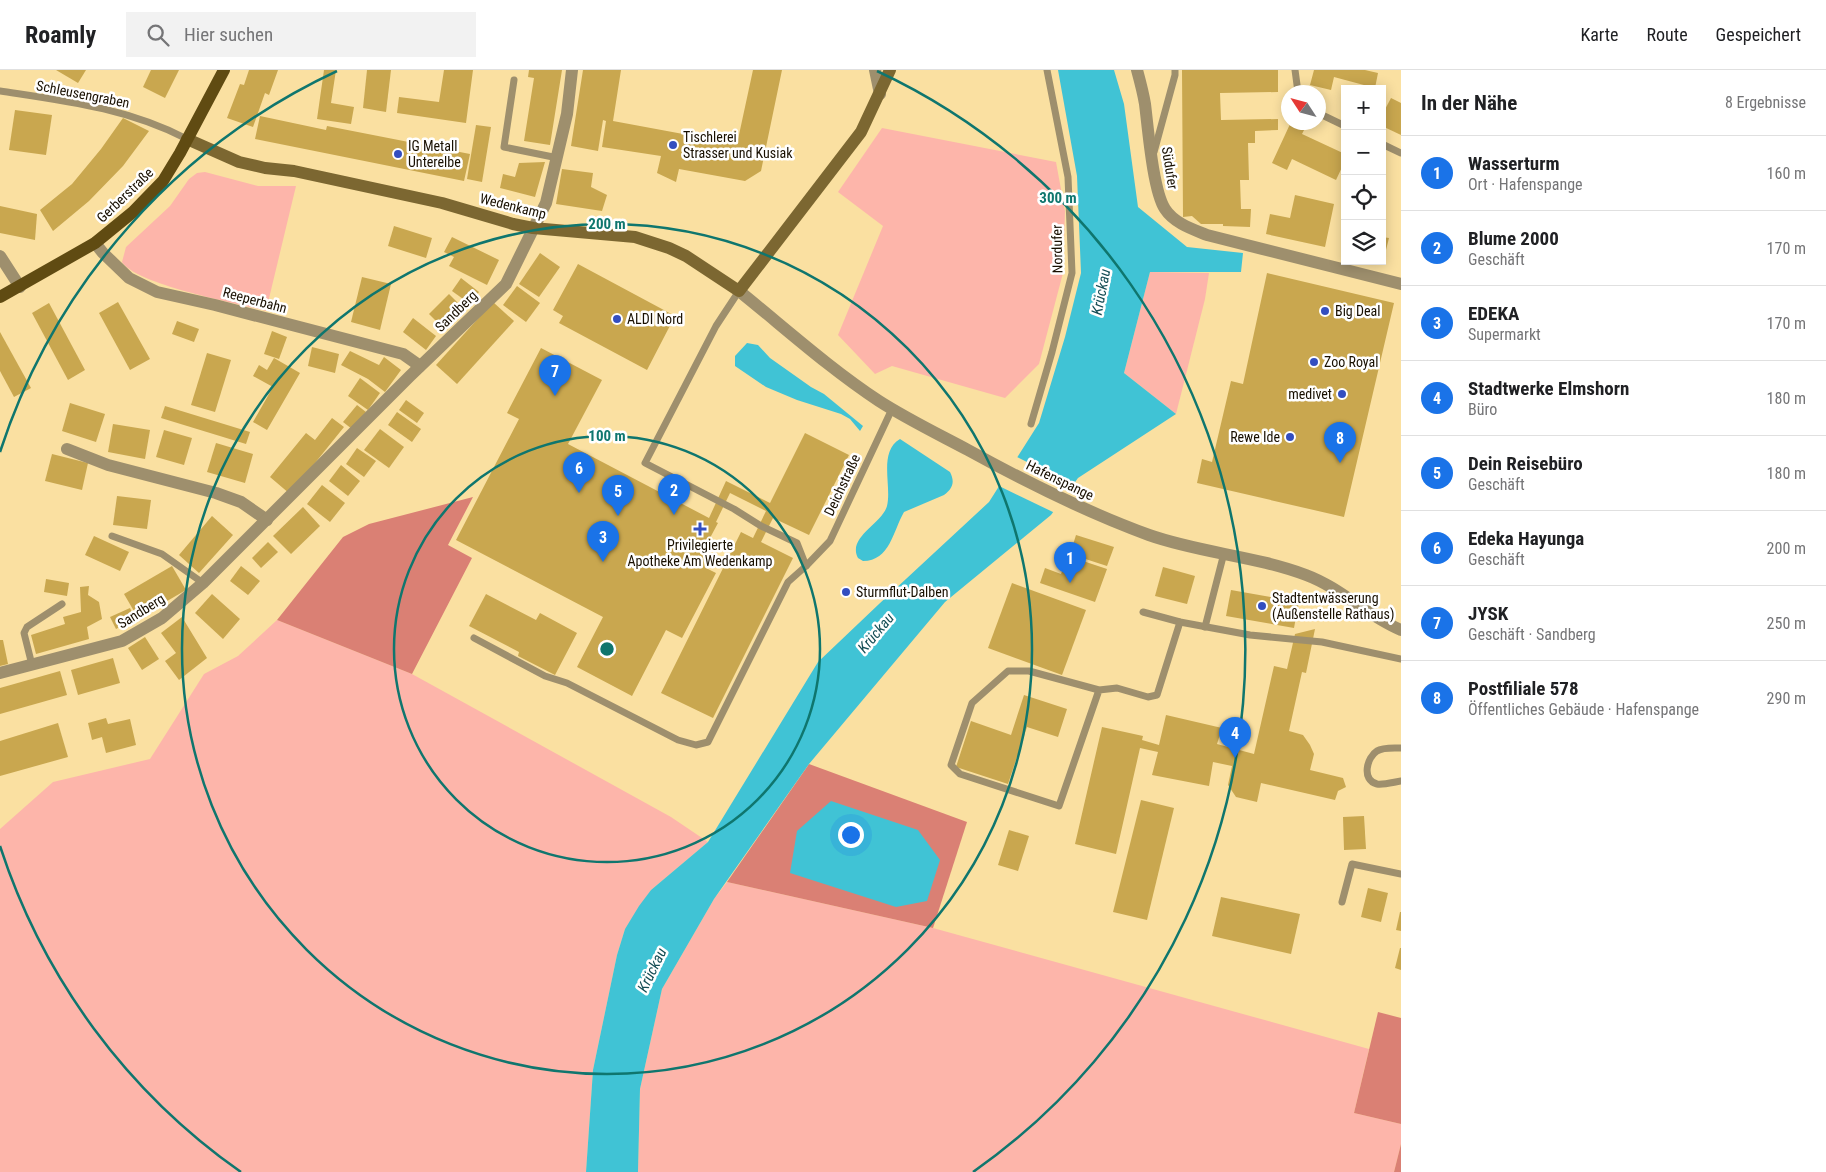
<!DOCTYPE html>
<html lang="de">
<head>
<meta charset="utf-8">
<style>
  body { margin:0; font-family:"Roboto Condensed",sans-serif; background:#f2f2f2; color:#202124 }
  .controls { position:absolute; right:15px; top:15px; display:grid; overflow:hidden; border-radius:0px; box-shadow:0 2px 12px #0003 }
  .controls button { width:45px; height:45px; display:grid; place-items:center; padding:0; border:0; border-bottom:1px solid #e0e0e0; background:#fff; color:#202124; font:25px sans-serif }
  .compass { position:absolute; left:1281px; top:15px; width:45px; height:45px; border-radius:50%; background:#fff; box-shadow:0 2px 12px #0003; rotate:306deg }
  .you { position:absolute; left:850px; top:764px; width:18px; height:18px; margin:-12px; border:4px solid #fff; border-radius:50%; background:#1a73e8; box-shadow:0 0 0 8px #1a73e833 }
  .badge { display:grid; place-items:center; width:32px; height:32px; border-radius:50%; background:#1a73e8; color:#fff; font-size:16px; font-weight:700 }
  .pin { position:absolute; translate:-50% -41px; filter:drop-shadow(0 1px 2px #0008) }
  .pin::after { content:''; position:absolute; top:26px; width:18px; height:15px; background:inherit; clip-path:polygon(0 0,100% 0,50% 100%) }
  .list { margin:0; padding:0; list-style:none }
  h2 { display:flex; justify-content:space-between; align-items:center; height:65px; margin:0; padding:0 20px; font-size:21px }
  h2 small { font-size:16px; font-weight:400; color:#757577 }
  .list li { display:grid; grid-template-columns:32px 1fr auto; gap:15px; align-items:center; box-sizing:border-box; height:75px; padding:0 20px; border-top:1px solid #e0e0e0 }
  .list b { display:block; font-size:19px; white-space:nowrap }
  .list p { margin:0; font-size:16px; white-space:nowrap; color:#757577 }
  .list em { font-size:16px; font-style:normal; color:#757577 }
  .icon { flex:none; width:28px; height:28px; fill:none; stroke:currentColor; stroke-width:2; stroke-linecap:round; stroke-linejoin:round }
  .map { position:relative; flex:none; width:1401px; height:1102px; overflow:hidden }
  header { display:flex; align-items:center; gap:30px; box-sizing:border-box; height:70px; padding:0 25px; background:#fff; border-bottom:1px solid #e0e0e0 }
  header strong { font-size:24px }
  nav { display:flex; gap:28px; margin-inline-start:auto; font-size:18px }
  .search { width:350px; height:45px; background:#f2f2f2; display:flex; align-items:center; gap:12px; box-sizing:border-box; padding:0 18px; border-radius:0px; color:#757577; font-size:19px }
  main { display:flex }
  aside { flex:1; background:#fff }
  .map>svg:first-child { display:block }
  .green { fill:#fdb5aa }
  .forest { fill:#da8074 }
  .water { fill:#40c3d5 }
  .pier { fill:#fae0a1 }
  .building { fill:#c9a74f }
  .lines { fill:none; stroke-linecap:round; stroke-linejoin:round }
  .service { stroke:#9e8f6d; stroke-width:7 }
  .minor { stroke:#9e8f6d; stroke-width:12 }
  .tertiary { stroke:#9e8f6d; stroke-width:12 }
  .secondary { stroke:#7c6731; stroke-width:12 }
  .primary { stroke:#604b12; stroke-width:12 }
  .ring { fill:none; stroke:#0f766e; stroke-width:2.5 }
  .poi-dot { fill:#334ec0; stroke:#fff; stroke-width:2 }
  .labels { text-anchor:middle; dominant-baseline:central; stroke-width:5; stroke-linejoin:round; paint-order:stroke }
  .street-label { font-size:14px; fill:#180f00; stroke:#fff }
  .poi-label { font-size:14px; fill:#180f00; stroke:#fff; text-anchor:start }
  .water-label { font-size:15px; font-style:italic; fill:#164e56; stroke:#fff }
  .centre { fill:#0f766e; stroke:#fff; stroke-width:2.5 }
  .ring-label { font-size:15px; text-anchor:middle; font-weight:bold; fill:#0f766e; stroke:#fff; stroke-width:5; stroke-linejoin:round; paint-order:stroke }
</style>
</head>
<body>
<header>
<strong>Roamly</strong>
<div class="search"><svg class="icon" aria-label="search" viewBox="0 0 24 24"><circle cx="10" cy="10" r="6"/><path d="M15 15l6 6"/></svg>Hier suchen</div>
<nav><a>Karte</a><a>Route</a><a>Gespeichert</a></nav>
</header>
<main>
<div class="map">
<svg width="1401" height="1102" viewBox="0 0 1401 1102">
  <rect width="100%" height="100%" fill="#fae0a1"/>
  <!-- green -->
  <g class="green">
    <path d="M 882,58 L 1056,92 L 1065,141 L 1063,203 L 1039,294 L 1005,328 L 892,296 L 875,304 L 838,265 L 883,156 L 838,122 Z"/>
    <path d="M 205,102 L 258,116 L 296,116 L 266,241 C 237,233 137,215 122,192 L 126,177 L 170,136 L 189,109 L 197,103 Z"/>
    <path d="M 1150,202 L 1209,203 L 1205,229 L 1176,344 L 1124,303 Z"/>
    <path d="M 277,550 L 412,604 L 671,747 L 708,772 L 651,820 L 625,859 L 617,885 L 593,1000 L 586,1102 L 0,1102 L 0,759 L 53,712 L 150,689 L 204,604 L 238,586 Z"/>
    <path d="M 727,812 L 933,858 L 1369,979 L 1354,1043 L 1401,1054 L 1401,1074 L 1394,1102 L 638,1102 L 640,1019 L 662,919 L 714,829 Z"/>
  </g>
  <!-- forest -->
  <g class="forest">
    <path d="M 473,427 L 448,475 L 472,488 L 412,604 L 277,550 L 343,467 L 369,454 Z"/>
    <path d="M 809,694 L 967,752 L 933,858 L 727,812 Z"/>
    <path d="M 1378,942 L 1401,948 L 1401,1054 L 1354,1043 Z"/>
    <path d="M 1401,1074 L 1401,1102 L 1394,1102 Z"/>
  </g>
  <!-- water -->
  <g class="water">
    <path d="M 1058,0 L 1114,0 L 1124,34 L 1138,137 L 1187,177 L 1243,183 L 1241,202 L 1150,202 L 1124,303 L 1176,344 L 1078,408 L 1051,445 L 945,532 L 809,694 L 714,829 L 662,919 L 640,1019 L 638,1102 L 586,1102 L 593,1000 L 617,885 L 625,859 L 639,836 L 651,820 L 708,772 L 818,592 L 879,534 L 989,432 L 1039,353 L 1065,267 L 1081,203 L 1077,106 Z"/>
    <path d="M 747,273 L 758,275 L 770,288 L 811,317 L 824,324 L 863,356 L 860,361 L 850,349 L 841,344 L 797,330 L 766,317 L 735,296 L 735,286 Z"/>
    <path d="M 900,369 L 950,402 C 955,412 953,418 944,425 L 904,442 C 893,461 890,491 863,491 L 858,488 C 847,467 882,454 887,436 C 892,416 878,382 900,369 Z"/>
    <path d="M 831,731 L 918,760 L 940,790 L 927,831 L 896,837 L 790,803 L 797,761 Z"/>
  </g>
  <!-- pier -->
  <path class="pier" d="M 1015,386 L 1075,416 L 1055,443 L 997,415 Z"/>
  <!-- building -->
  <g class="building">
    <path d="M 56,0 L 86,0 L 78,13 Z"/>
    <path d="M 151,0 L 179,0 L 165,28 L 143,17 Z"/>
    <path d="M 249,0 L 278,0 L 269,25 L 265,23 L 253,57 L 227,48 L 240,14 L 244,15 Z"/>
    <path d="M 324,0 L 336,0 L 331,33 L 354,37 L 351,54 L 317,49 Z"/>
    <path d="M 367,0 L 391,0 L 386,42 L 363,38 Z"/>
    <path d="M 444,0 L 473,0 L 466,53 L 397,43 L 399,27 L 439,32 Z"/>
    <path d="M 529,0 L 562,0 L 550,75 L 524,71 L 534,8 L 528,7 Z"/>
    <path d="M 583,0 L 621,0 L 613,51 L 737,74 L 753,0 L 782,0 L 761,101 L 745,111 L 679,99 L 676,112 L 657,103 L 661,86 L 602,77 L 606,51 L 603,50 L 598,81 L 571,76 Z"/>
    <path d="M 1182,0 L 1278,0 L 1278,22 L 1220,23 L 1221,50 L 1278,49 L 1278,60 L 1255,61 L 1255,73 L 1248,73 L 1249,110 L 1240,110 L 1241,139 L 1251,139 L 1250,157 L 1223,156 L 1223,154 L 1201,154 L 1192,146 L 1183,147 Z"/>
    <path d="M 1314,0 L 1365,0 L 1378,3 L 1375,18 L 1334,7 L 1331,20 L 1310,15 Z"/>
    <path d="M 1391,28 L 1401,33 L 1401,65 L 1382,56 L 1382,45 Z"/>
    <path d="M 15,40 L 52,45 L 46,85 L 9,80 Z"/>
    <path d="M 260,46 L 326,60 L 327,56 L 470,84 L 464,111 L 255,69 Z"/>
    <path d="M 123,48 L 149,61 L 123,96 L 89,131 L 53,161 L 40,140 L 72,114 L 101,79 Z"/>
    <path d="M 1291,52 L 1308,52 L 1302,64 L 1345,84 L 1345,91 L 1336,110 L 1292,89 L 1287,100 L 1272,93 Z"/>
    <path d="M 476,55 L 491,57 L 482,112 L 467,109 Z"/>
    <path d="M 545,92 L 535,127 L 500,118 L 503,104 L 515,107 L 519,93 Z"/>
    <path d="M 562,99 L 593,103 L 591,117 L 607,125 L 602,141 L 556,134 Z"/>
    <path d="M 1295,125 L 1334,134 L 1325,177 L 1266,164 L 1270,144 L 1290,148 Z"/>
    <path d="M 0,136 L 37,144 L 35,170 L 0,163 Z"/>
    <path d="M 394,156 L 432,168 L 426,188 L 388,176 Z"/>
    <path d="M 452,167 L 499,190 L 487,215 L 449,196 L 454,187 L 444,182 Z"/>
    <path d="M 1382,167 L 1389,168 L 1383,192 L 1382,192 Z"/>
    <path d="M 540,183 L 560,197 L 539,227 L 519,214 Z"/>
    <path d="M 578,194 L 675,246 L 647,300 L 559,253 L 563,246 L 553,240 Z"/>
    <path d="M 1267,203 L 1394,233 L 1344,447 L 1197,413 L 1202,389 L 1212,392 L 1231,311 L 1243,314 Z"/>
    <path d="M 362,207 L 391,214 L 380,260 L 351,252 Z"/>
    <path d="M 461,208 L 479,222 L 470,234 L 452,221 Z"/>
    <path d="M 517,216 L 540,233 L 526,252 L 503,235 Z"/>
    <path d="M 449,224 L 464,239 L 444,259 L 429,244 Z"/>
    <path d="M 118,232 L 150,289 L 130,300 L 99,243 Z"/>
    <path d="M 493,232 L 514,251 L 457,314 L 436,295 Z"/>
    <path d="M 49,233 L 85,300 L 68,310 L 32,243 Z"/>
    <path d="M 413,248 L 436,266 L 426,280 L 403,262 Z"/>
    <path d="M 177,251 L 199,259 L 194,272 L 172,264 Z"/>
    <path d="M 272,261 L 287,267 L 279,289 L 264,284 Z"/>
    <path d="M 0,262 L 31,318 L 14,327 L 0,301 Z"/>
    <path d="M 312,277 L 339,284 L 335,303 L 308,296 Z"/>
    <path d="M 541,278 L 602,310 L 568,374 L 709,448 L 726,411 L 770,433 L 805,363 L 849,385 L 809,465 L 773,448 L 761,472 L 793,488 L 713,648 L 661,623 L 741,462 L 753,468 L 766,441 L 730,423 L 716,452 L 718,453 L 703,481 L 712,486 L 706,498 L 716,503 L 682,568 L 666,560 L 632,626 L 577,597 L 603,547 L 456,470 L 519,349 L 507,343 Z"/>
    <path d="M 350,281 L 379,295 L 384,287 L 401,300 L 385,322 L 368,309 L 341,295 Z"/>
    <path d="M 207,283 L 231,290 L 215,342 L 191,335 Z"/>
    <path d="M 274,288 L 300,303 L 267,360 L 253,352 L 273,317 L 253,306 L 259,295 L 267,300 Z"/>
    <path d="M 360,308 L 380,323 L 368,340 L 348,326 Z"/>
    <path d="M 406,330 L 424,343 L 417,353 L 399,340 Z"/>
    <path d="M 70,333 L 105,344 L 96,372 L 62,361 Z"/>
    <path d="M 357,335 L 366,342 L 352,359 L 343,352 Z"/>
    <path d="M 165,336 L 250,362 L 246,374 L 161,348 Z"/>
    <path d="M 397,342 L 421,359 L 412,372 L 388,355 Z"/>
    <path d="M 332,348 L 344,357 L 290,424 L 270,407 L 306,363 L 315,370 Z"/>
    <path d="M 113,354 L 150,360 L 145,389 L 108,382 Z"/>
    <path d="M 380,359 L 404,377 L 389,398 L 364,380 Z"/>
    <path d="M 164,360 L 192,368 L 184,395 L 156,387 Z"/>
    <path d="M 216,373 L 253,384 L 245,413 L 207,402 Z"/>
    <path d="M 357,378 L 376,391 L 364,407 L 346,394 Z"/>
    <path d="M 52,384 L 88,393 L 82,420 L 45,411 Z"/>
    <path d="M 341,395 L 360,411 L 348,426 L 329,411 Z"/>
    <path d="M 322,415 L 345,433 L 330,452 L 307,434 Z"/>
    <path d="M 117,426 L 151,430 L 147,459 L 113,455 Z"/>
    <path d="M 303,437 L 320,456 L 291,484 L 273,466 Z"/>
    <path d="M 212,446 L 233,465 L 199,503 L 179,485 Z"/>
    <path d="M 1076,465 L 1114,477 L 1107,496 L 1070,484 Z"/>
    <path d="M 94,466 L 129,482 L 120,501 L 85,485 Z"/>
    <path d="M 268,472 L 278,482 L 261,498 L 252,488 Z"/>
    <path d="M 1068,486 L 1107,499 L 1095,532 L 1040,513 L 1045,498 L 1061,504 Z"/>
    <path d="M 172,496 L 186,520 L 138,548 L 124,524 Z"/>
    <path d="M 241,496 L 260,511 L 248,525 L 230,511 Z"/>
    <path d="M 1163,497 L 1195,506 L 1187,534 L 1155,526 Z"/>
    <path d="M 46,509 L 69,513 L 67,526 L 44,522 Z"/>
    <path d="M 1012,513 L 1086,540 L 1062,605 L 988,578 Z"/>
    <path d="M 89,516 L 88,525 L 99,532 L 102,549 L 87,557 L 89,569 L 36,584 L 31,565 L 65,554 L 63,547 L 81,542 L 80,517 Z"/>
    <path d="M 1231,520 L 1299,532 L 1294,558 L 1226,546 Z"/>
    <path d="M 212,524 L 240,549 L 223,569 L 195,543 Z"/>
    <path d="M 486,524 L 536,550 L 540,543 L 577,563 L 555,605 L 518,586 L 519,582 L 469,556 Z"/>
    <path d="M 130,538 L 135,549 L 116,559 L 110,547 Z"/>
    <path d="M 182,547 L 207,588 L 179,610 L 165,591 L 176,583 L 161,563 Z"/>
    <path d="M 1315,559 L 1306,603 L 1302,602 L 1289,661 L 1303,665 L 1310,675 L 1314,684 L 1310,700 L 1343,708 L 1346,717 L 1338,721 L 1335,730 L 1261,713 L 1257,732 L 1236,727 L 1228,715 L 1232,696 L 1213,692 L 1209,716 L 1152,705 L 1158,682 L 1140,678 L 1116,784 L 1075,774 L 1102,657 L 1143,666 L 1142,670 L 1159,675 L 1166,645 L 1222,658 L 1217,674 L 1254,684 L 1274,596 L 1287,599 L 1295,564 Z"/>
    <path d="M 145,567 L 159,589 L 142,600 L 128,578 Z"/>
    <path d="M 0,570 L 3,570 L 8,594 L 0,596 Z"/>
    <path d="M 113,588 L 120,613 L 78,625 L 71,600 Z"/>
    <path d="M 60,601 L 67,625 L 0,644 L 0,618 Z"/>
    <path d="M 1024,625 L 1067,639 L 1058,667 L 1027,657 L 1008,714 L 956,697 L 971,651 L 1011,665 Z"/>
    <path d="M 106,648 L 108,654 L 130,649 L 136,675 L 106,683 L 102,667 L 92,670 L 88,653 Z"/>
    <path d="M 58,653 L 68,687 L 0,706 L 0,671 Z"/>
    <path d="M 1141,730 L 1174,738 L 1147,850 L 1113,842 Z"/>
    <path d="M 1364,746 L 1366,779 L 1344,780 L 1343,747 Z"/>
    <path d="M 1009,760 L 1029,766 L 1018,801 L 998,795 Z"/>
    <path d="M 1368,818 L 1388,823 L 1381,852 L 1361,847 Z"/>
    <path d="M 1221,827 L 1300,844 L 1291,884 L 1212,866 Z"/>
    <path d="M 1400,842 L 1401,842 L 1401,861 L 1396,860 Z"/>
    <path d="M 1400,878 L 1401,878 L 1401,900 L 1395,898 Z"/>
  </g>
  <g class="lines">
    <!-- service -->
    <g class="service">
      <path d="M 1295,0 L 1298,22"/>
      <path d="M 514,10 L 504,77 L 558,88"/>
      <path d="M 0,21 C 66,31 127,38 187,69"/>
      <path d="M 1318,43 L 1345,56"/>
      <path d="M 1382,74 L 1401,83"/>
      <path d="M 1154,82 L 1175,5 L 1175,0"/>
      <path d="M 739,221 L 716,256 L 645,393 L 734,439 L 761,456 L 797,473 L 806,496"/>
      <path d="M 1031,354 L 1052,282 L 1072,203 L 1068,107 L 1047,0"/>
      <path d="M 112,466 L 162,484 L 203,513"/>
      <path d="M 1143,542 L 1180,552 L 1250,565 L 1322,572 L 1401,589"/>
      <path d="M 1205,557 L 1224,483"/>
      <path d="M 474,568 L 545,606 L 567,613 L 678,670 L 696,675 L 708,672 L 788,512 L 806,496 L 830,471 L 892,339"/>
      <path d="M 32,595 L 24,563 L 27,557 L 62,534"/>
      <path d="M 1099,620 L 1029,601 L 1008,601 L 972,633 L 951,695 L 960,704 L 1059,736 L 1099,620 L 1117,618 L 1148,627 L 1157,625 L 1180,552"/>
      <path d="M 1401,678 C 1394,678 1383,677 1377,681 C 1367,687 1361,710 1377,714 C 1384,715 1394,712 1401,711"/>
      <path d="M 1342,832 L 1352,794 L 1401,804"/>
    </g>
    <!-- minor -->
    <g class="minor">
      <path d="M 875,0 L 880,24"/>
      <path d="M 1137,0 C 1140,11 1143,22 1145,34 C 1148,58 1153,121 1165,139 C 1174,153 1192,159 1207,165 L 1401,214"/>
      <path d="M 95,173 L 103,183 L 129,208 L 157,222 L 215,235 L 403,284 L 420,296"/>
      <path d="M 0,186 L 20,217"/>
      <path d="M 67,379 L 108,395 L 216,423 L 241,432 L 267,450"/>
      <path d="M 0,603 L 122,571 L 162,548 L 203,513 L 410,306 L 506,214 L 546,133 L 567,44 L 572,0"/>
    </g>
    <!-- tertiary -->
    <path class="tertiary" d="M 739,221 C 785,258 829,298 879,331 C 907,349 938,364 968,380 C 1026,412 1086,442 1149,465 C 1200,483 1256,486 1306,505 C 1341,518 1367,546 1401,560"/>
    <!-- secondary -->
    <path class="secondary" d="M 187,69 L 239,92 L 265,98 L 294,101 L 442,133 L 513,154 L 533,158 L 635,167 L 669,178 L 686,186 L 739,221 L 861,62 L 890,0"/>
    <!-- primary -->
    <path class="primary" d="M 0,227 L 95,173 L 133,142 L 163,111 L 180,83 L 224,0"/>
  </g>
  <!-- distance rings -->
  <g class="ring">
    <circle cx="607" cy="579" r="213"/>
    <circle cx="607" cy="579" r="425"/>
    <path d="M241 1102A638 638 0 0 1 0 776M0 382A638 638 0 0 1 337 1M877 1A638 638 0 0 1 973 1102"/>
  </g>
  <!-- markers -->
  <g class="poi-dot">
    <circle cx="673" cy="75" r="5"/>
    <circle cx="398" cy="84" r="5"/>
    <circle cx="1325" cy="241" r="5"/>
    <circle cx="617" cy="249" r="5"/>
    <circle cx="1314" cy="292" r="5"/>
    <circle cx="1342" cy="324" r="5"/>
    <circle cx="1290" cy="367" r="5"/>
    <path d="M697.5 451.5h5v5h5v5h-5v5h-5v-5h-5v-5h5z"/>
    <circle cx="846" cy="522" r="5"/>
    <circle cx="1262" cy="536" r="5"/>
  </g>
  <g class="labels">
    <!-- street labels -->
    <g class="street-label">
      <text transform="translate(83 24) rotate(11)">Schleusengraben</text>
      <text transform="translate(1170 98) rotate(81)">Südufer</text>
      <text transform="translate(125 125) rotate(-44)">Gerberstraße</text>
      <text transform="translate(513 136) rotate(14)">Wedenkamp</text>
      <text transform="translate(1057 179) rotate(-91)">Nordufer</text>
      <text transform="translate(255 230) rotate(15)">Reeperbahn</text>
      <text transform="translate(456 241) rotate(-44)">Sandberg</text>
      <text transform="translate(1060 410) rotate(26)">Hafenspange</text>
      <text transform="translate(842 415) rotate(-65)">Deichstraße</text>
      <text transform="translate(141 541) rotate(-32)">Sandberg</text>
    </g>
    <!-- poi labels -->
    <g class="poi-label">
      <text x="683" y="67">Tischlerei<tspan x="683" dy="16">Strasser und Kusiak</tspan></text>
      <text x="408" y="76">IG Metall<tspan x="408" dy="16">Unterelbe</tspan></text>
      <text x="1335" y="241">Big Deal</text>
      <text x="627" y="249">ALDI Nord</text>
      <text x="1324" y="292">Zoo Royal</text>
      <text x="1332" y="324" text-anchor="end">medivet</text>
      <text x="1280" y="367" text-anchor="end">Rewe Ide</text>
      <text x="700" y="475" text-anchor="middle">Privilegierte<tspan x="700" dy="16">Apotheke Am Wedenkamp</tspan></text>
      <text x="856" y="522">Sturmflut-Dalben</text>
      <text x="1272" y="528">Stadtentwässerung<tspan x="1272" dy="16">(Außenstelle Rathaus)</tspan></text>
    </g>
    <!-- water labels -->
    <g class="water-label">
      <text transform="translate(1101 222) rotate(-79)">Krückau</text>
      <text transform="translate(876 563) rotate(-50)">Krückau</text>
      <text transform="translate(652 900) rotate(-64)">Krückau</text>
    </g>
  </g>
  <circle cx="607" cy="579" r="8" class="centre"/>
  <g class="ring-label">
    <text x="1058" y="133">300 m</text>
    <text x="607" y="159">200 m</text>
    <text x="607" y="371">100 m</text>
  </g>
</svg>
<div class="controls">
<button>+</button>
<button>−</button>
<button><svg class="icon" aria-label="locate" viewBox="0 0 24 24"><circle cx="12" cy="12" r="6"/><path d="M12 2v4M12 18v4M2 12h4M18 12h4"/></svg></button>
<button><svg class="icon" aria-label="layers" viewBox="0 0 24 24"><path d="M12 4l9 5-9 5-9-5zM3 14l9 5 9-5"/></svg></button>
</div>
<svg class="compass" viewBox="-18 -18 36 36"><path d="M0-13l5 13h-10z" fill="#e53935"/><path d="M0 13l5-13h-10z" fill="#757577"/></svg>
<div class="you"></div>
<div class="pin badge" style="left:1070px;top:513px">1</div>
<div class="pin badge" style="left:674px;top:445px">2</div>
<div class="pin badge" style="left:603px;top:492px">3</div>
<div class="pin badge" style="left:1235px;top:688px">4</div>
<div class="pin badge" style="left:618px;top:446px">5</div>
<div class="pin badge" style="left:579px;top:423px">6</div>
<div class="pin badge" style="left:555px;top:326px">7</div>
<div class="pin badge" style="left:1340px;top:393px">8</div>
</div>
<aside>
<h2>In der Nähe<small>8 Ergebnisse</small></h2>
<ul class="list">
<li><span class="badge">1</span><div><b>Wasserturm</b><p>Ort · Hafenspange</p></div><em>160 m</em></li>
<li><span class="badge">2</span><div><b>Blume 2000</b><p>Geschäft</p></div><em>170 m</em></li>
<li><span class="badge">3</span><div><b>EDEKA</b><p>Supermarkt</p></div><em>170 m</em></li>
<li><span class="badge">4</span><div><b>Stadtwerke Elmshorn</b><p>Büro</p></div><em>180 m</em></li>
<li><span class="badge">5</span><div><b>Dein Reisebüro</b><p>Geschäft</p></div><em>180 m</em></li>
<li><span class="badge">6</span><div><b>Edeka Hayunga</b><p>Geschäft</p></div><em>200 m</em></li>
<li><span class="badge">7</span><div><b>JYSK</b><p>Geschäft · Sandberg</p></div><em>250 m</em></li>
<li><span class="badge">8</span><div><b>Postfiliale 578</b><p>Öffentliches Gebäude · Hafenspange</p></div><em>290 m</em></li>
</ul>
</aside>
</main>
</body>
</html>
